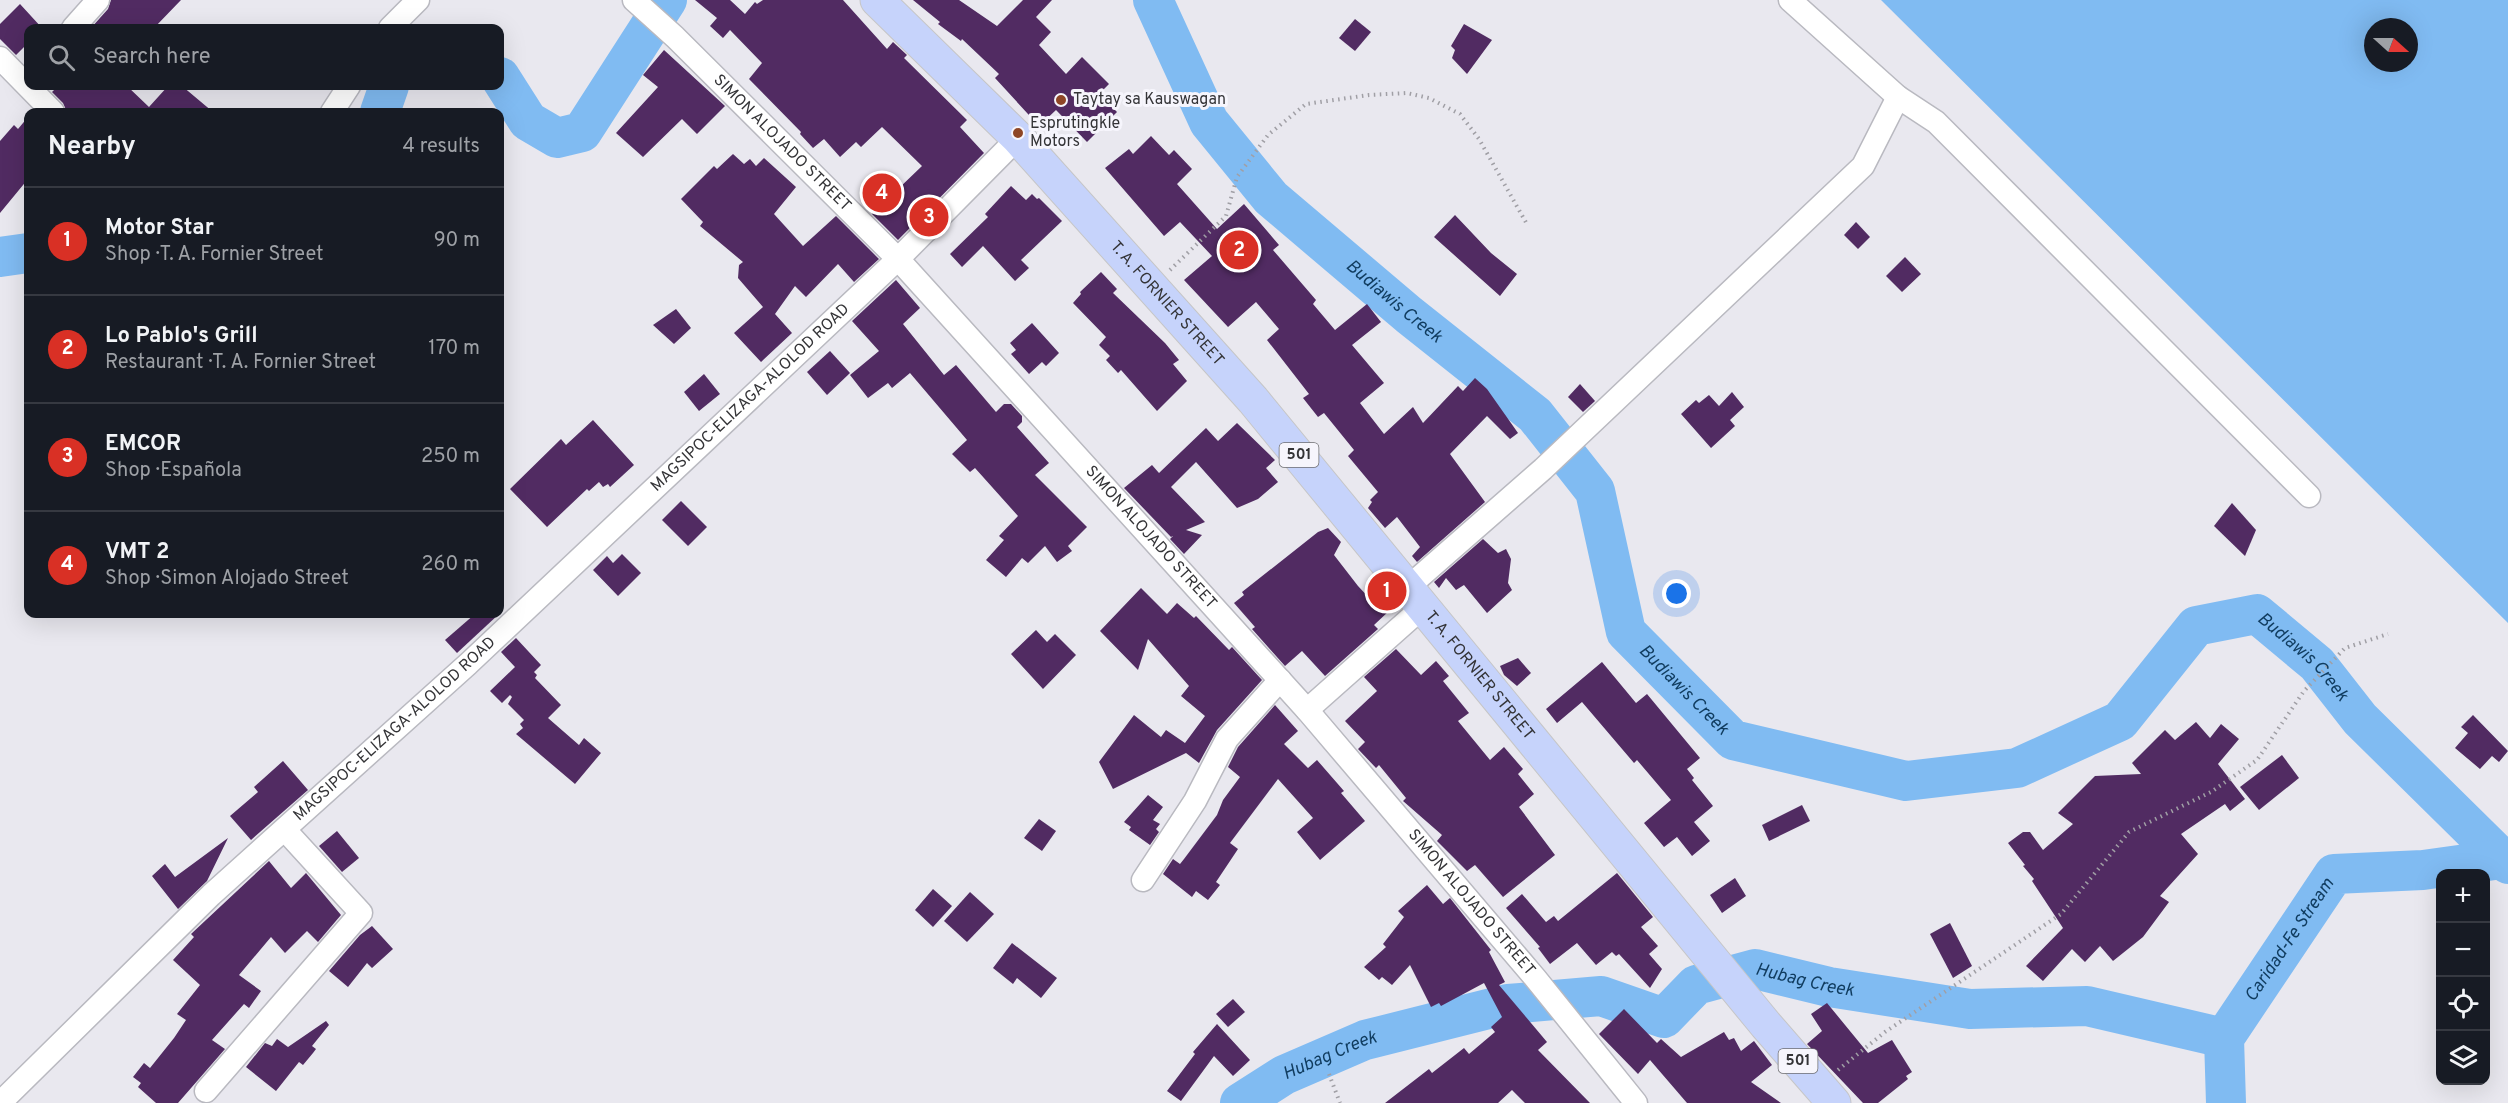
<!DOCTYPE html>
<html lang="en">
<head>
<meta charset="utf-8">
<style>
  body { margin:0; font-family:Overpass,sans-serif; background:#242831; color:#f1f3f6 }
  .controls { position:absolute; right:18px; bottom:18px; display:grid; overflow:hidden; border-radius:12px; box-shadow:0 6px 24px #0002 }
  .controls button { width:54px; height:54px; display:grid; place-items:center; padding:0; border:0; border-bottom:2px solid #363941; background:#171b24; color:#f1f3f6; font:30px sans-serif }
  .compass { position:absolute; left:2364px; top:18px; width:54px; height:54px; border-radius:50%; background:#171b24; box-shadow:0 6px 24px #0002; rotate:111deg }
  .you { position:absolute; left:1677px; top:594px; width:21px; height:21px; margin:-15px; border:4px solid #fff; border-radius:50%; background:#1a73e8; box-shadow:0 0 0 9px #1a73e833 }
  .badge { display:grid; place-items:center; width:39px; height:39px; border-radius:50%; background:#d93025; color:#fff; font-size:20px; font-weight:700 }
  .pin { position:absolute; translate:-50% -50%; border:3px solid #fff; box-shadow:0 2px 6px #0006 }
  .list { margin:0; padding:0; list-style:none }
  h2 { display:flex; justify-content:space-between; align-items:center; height:78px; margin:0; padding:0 24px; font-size:26px }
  h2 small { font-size:20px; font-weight:400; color:#9ea1a6 }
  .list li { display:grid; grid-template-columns:39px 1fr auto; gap:18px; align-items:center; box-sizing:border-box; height:108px; padding:0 24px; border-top:2px solid #363941 }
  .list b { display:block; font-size:22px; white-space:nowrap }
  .list p { margin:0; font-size:20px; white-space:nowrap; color:#9ea1a6 }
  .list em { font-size:20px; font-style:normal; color:#9ea1a6 }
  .icon { flex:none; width:33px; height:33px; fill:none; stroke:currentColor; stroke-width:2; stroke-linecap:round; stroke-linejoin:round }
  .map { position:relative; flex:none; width:2508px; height:1103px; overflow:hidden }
  .search { position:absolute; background:#171b24; box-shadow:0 6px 24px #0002; left:24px; top:24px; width:480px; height:66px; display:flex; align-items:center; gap:15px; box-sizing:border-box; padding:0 21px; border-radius:12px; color:#9ea1a6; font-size:22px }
  .panel { position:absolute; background:#171b24; box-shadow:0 6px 24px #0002; left:24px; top:108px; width:480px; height:510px; border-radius:12px }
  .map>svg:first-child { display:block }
  .water { fill:#80bbf2; fill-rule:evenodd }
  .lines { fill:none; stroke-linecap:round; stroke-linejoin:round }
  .river { stroke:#80bbf2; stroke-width:40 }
  .building { fill:#512b62 }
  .minor-casing { stroke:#b9b9c0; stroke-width:25 }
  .primary-casing { stroke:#c6c6c7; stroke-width:35 }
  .path { stroke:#a09fa5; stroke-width:4; stroke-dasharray:1.5 4.5; stroke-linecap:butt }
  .minor { stroke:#fff; stroke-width:22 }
  .primary { stroke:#c6d3fb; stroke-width:33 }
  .poi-dot { fill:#8e4626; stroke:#f6f5fc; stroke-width:2 }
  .labels { text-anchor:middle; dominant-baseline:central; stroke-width:6; stroke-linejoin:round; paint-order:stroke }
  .shield { fill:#f6f5fc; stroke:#6e6e72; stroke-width:1.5 }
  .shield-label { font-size:15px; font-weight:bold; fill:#343437 }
  .poi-label { font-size:16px; fill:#343437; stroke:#f6f5fc; text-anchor:start }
  .street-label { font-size:16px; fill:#343437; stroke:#f6f5fc }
  .water-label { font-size:18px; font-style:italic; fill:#103c5f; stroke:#f6f5fc }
</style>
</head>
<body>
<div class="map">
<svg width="2508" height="1103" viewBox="0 0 2508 1103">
  <rect width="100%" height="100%" fill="#e9e8ef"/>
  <!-- water -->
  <path class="water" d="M 1881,0 L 2508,0 L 2508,623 ZM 2373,27 L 2409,27 L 2409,63 L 2373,63 Z"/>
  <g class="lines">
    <!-- river -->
    <g class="river">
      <path id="s1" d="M 1153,0 L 1209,122 L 1271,198 L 1409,315 L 1535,415 L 1595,491 L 1626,632 L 1733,740 L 1906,781 L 2017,768 L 2120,721 L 2196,626 L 2257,614 L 2317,664 L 2360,719 L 2502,859"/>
      <path d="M 500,77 L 528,121 L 557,138 L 582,132 L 667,0"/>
      <path d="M 380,112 L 389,86"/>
      <path d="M 0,257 L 28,253"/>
      <path id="s2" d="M 1240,1103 L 1284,1075 L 1365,1040 L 1508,1004 L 1601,996 L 1664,1018 L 1696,985 L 1755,969 L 1829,987 L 1970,1009 L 2087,1006 L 2224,1038"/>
      <path id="s3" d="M 2226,1103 L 2224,1038 L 2334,874 L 2423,870 L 2502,859 L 2508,864"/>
    </g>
  </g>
  <!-- building -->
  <g class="building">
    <path d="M 111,0 L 181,0 L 154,28 L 91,28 L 108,9 Z"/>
    <path d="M 695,0 L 730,0 L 745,14 L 755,2 L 757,4 L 763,0 L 843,0 L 887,49 L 893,42 L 907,55 L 904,58 L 967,120 L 960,127 L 984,153 L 898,240 L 872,214 L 922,166 L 882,127 L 861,147 L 856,142 L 840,157 L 824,139 L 813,148 L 800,134 L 801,132 L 749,79 L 762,63 L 730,30 L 723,38 L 710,26 L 717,18 Z"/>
    <path d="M 913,0 L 959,0 L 997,26 L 1023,0 L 1052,0 L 1036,17 L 1051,32 L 1039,45 L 1066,74 L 1082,57 L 1109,84 L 1099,94 L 1117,112 L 1087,142 L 1056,110 L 1039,126 L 995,78 L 999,74 L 962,39 L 961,41 L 938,24 L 940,22 Z"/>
    <path d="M 20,4 L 42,28 L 28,28 L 28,43 L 16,55 L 0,39 L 0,24 Z"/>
    <path d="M 1355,19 L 1371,32 L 1355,51 L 1339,38 Z"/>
    <path d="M 1464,24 L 1492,40 L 1467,74 L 1452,58 L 1455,50 L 1451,46 Z"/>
    <path d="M 664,50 L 725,106 L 697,134 L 682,119 L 643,157 L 616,133 L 658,87 L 643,75 Z"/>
    <path d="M 58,86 L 127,86 L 149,107 L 168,86 L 182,86 L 213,112 L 67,112 L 63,103 L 52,92 Z"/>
    <path d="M 28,117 L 28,166 L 25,170 L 28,174 L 28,179 L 0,213 L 0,141 L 14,125 L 18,129 Z"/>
    <path d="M 1151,136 L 1169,155 L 1174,150 L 1192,169 L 1177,184 L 1217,229 L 1244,204 L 1279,245 L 1273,250 L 1316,300 L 1313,304 L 1335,330 L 1367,304 L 1381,322 L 1352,345 L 1384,383 L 1360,403 L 1384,434 L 1413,407 L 1423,423 L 1458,386 L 1463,391 L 1475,378 L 1487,389 L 1518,433 L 1510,439 L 1487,416 L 1450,454 L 1485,502 L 1417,562 L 1412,556 L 1420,547 L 1397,517 L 1385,528 L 1368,508 L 1372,502 L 1370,500 L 1378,492 L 1348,456 L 1354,450 L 1324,413 L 1318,417 L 1303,398 L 1309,394 L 1267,340 L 1279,329 L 1256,302 L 1228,327 L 1184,280 L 1212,256 L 1180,222 L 1164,236 L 1105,168 L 1129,149 L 1133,154 Z"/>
    <path d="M 733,154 L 744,164 L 750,159 L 756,166 L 764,158 L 796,187 L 774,214 L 803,246 L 836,216 L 879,259 L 854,282 L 838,264 L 806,297 L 795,286 L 775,314 L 792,333 L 761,362 L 734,333 L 763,307 L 738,278 L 739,265 L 743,262 L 700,226 L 703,222 L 681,199 L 714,166 L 717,169 Z"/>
    <path d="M 1011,186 L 1026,200 L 1032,194 L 1037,199 L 1039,198 L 1062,221 L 1021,260 L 1029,268 L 1015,281 L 983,246 L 962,267 L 950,254 L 988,217 L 985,214 Z"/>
    <path d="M 1455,215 L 1491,253 L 1517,274 L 1500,296 L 1434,237 Z"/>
    <path d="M 1856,222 L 1870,237 L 1858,249 L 1844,235 Z"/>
    <path d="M 1905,257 L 1921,274 L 1902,292 L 1886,276 Z"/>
    <path d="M 1101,272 L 1117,289 L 1113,293 L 1165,343 L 1179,360 L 1173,364 L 1187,381 L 1157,411 L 1121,370 L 1118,373 L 1106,360 L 1110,356 L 1099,345 L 1106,337 L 1073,303 L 1081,294 L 1080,292 Z"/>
    <path d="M 896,280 L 920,308 L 903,324 L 944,375 L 956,365 L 996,412 L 1004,404 L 1011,404 L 1022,416 L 1022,422 L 1017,427 L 1049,463 L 1035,475 L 1087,527 L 1068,546 L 1072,551 L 1057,562 L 1045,546 L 1028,563 L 1022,558 L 1006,577 L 986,560 L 1004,540 L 999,536 L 1018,516 L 975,468 L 970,472 L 952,454 L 967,440 L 910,373 L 892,388 L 888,383 L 868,398 L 850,375 L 879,351 L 852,321 Z"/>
    <path d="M 676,309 L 691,328 L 674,344 L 653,325 Z"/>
    <path d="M 1032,323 L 1059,353 L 1046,366 L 1042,362 L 1029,374 L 1011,354 L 1016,350 L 1010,343 Z"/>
    <path d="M 830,351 L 850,373 L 827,395 L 807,372 Z"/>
    <path d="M 704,374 L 720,394 L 699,411 L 684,392 Z"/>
    <path d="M 1580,384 L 1595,401 L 1583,412 L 1568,397 Z"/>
    <path d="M 1732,392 L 1744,407 L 1730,420 L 1735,426 L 1711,448 L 1681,414 L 1696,400 L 1699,403 L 1709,395 L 1719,406 Z"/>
    <path d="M 593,420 L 634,465 L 610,487 L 608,484 L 603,487 L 599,482 L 589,491 L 587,489 L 547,527 L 510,489 L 561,439 L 566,445 Z"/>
    <path d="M 1237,423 L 1275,460 L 1266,468 L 1278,482 L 1258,499 L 1237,508 L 1196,462 L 1171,487 L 1205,522 L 1186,530 L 1202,535 L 1184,554 L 1170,539 L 1173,536 L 1171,537 L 1124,488 L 1152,465 L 1159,473 L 1206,428 L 1218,441 Z"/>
    <path d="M 681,501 L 707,527 L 688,546 L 662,520 Z"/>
    <path d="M 2232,503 L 2256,530 L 2245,556 L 2214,526 Z"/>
    <path d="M 1328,528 L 1341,542 L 1334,555 L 1358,586 L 1372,601 L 1377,597 L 1389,611 L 1374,625 L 1378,629 L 1325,676 L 1302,651 L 1285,666 L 1252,629 L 1255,627 L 1234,603 L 1244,595 L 1242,592 L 1318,532 Z"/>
    <path d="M 1483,539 L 1498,553 L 1506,549 L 1511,559 L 1508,583 L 1512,590 L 1487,613 L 1464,585 L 1456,590 L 1446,578 L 1439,588 L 1434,582 Z"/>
    <path d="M 622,554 L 641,573 L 618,596 L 593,570 L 607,556 L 613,563 Z"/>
    <path d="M 1141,588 L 1167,614 L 1177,603 L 1194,618 L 1196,616 L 1229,650 L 1232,647 L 1262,680 L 1217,730 L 1199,763 L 1186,753 L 1113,789 L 1099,762 L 1134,715 L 1161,737 L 1166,730 L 1185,743 L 1205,716 L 1181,696 L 1189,686 L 1148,639 L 1138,670 L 1100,631 Z"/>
    <path d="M 475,614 L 499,614 L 457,653 L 445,640 Z"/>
    <path d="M 1036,630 L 1047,642 L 1055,634 L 1076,655 L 1043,689 L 1011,654 Z"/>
    <path d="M 516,638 L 541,665 L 534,672 L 537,675 L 535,678 L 561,705 L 548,718 L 579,745 L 584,738 L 601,753 L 575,784 L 516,734 L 523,728 L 520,724 L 524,720 L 508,704 L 512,697 L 510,695 L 502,703 L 490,691 L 515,667 L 501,652 Z"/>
    <path d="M 1396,649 L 1421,675 L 1436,661 L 1449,676 L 1443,681 L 1469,713 L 1458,721 L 1490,760 L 1504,747 L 1523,769 L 1518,774 L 1534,794 L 1519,807 L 1555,855 L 1503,897 L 1475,865 L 1467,871 L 1437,841 L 1442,835 L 1403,801 L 1406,798 L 1379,765 L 1376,768 L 1358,749 L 1365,742 L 1345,721 L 1377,691 L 1364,677 Z"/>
    <path d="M 1518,658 L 1531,673 L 1517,686 L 1504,675 L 1500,666 Z"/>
    <path d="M 1602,662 L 1636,703 L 1647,694 L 1700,758 L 1687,769 L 1694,778 L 1692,780 L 1713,806 L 1694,822 L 1710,841 L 1692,856 L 1677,837 L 1664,847 L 1644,823 L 1671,800 L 1637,760 L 1634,763 L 1582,702 L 1557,723 L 1546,709 Z"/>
    <path d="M 1275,705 L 1298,731 L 1284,744 L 1308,768 L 1317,760 L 1344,791 L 1341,793 L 1365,821 L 1320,860 L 1297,832 L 1313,818 L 1278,779 L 1230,843 L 1238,849 L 1216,882 L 1220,885 L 1208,900 L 1196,891 L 1192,897 L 1163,874 L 1173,859 L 1180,864 L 1184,859 L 1217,815 L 1223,800 L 1240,777 L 1228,767 L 1238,747 Z"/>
    <path d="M 2473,715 L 2508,751 L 2499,762 L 2492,756 L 2480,769 L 2455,748 L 2468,733 L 2461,727 Z"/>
    <path d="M 2196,722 L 2210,738 L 2221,724 L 2239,739 L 2218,764 L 2245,799 L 2230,811 L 2225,804 L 2181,834 L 2198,854 L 2160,896 L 2169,902 L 2143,937 L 2113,961 L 2100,946 L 2085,962 L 2072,949 L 2043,981 L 2026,966 L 2063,928 L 2032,881 L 2034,879 L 2023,866 L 2025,865 L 2008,843 L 2023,832 L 2030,832 L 2043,850 L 2073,824 L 2058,813 L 2095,776 L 2141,774 L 2132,763 L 2165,730 L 2175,740 Z"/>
    <path d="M 2282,755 L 2299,778 L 2259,810 L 2240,787 Z"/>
    <path d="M 283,761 L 308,790 L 251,840 L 230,816 L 258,792 L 254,787 Z"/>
    <path d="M 1148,795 L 1163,807 L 1153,820 L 1160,824 L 1156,829 L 1159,832 L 1150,845 L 1129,830 L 1131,827 L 1124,822 Z"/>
    <path d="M 1802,805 L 1810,821 L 1769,841 L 1762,825 Z"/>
    <path d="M 1039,819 L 1056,831 L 1042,851 L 1024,838 Z"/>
    <path d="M 337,831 L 359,858 L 342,872 L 319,846 Z"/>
    <path d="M 228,838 L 207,881 L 178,909 L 152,876 L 165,864 L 175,877 Z"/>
    <path d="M 269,861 L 291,888 L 306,873 L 341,915 L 318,942 L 307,931 L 285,953 L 271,937 L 239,975 L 261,991 L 249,1008 L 244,1004 L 212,1040 L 225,1049 L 178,1103 L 156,1103 L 138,1087 L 141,1083 L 133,1077 L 144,1063 L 150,1068 L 174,1038 L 186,1020 L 177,1014 L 200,985 L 173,960 L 194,937 L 191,934 Z"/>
    <path d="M 1617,873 L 1653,917 L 1641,927 L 1658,946 L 1649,954 L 1662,969 L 1650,988 L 1619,954 L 1616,956 L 1612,952 L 1596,965 L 1577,943 L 1550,964 L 1538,948 L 1540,947 L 1506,908 L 1522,894 L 1546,922 L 1554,916 L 1558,921 Z"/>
    <path d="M 1735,878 L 1746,896 L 1722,913 L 1710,895 Z"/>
    <path d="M 1427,885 L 1443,904 L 1450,898 L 1491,950 L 1489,952 L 1505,982 L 1499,985 L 1547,1042 L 1538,1050 L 1590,1103 L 1525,1103 L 1512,1090 L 1498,1103 L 1385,1103 L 1429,1069 L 1432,1073 L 1464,1048 L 1469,1054 L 1495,1032 L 1491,1027 L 1502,1017 L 1484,983 L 1441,1006 L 1439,1003 L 1431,1007 L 1410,965 L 1392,985 L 1382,977 L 1379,980 L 1364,967 L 1386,947 L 1383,944 L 1404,917 L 1398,911 Z"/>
    <path d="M 933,889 L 952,906 L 933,927 L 915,910 Z"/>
    <path d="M 970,892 L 994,914 L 967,942 L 944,921 Z"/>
    <path d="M 1950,923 L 1972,966 L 1953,978 L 1930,934 Z"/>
    <path d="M 372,926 L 393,949 L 372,968 L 367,963 L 348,987 L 329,971 L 360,935 Z"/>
    <path d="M 1012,943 L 1057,978 L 1041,998 L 1017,978 L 1013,984 L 993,968 Z"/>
    <path d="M 1233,999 L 1245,1012 L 1228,1027 L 1216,1014 Z"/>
    <path d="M 1827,1003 L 1868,1053 L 1892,1040 L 1912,1072 L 1906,1076 L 1908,1079 L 1878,1103 L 1863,1103 L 1807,1044 L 1822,1031 L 1811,1014 Z"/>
    <path d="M 1624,1009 L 1657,1043 L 1661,1039 L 1681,1057 L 1724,1032 L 1729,1040 L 1734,1038 L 1741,1051 L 1754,1041 L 1772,1065 L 1751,1082 L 1781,1103 L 1687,1103 L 1650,1060 L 1638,1074 L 1599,1034 Z"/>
    <path d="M 326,1021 L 329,1025 L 312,1046 L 316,1049 L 313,1053 L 303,1065 L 299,1062 L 276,1091 L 246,1067 L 265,1043 L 272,1046 L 277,1039 L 288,1047 Z"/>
    <path d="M 1217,1024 L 1250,1060 L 1233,1076 L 1214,1056 L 1181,1101 L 1167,1091 L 1195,1054 L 1193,1052 Z"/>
  </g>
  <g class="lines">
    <!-- minor casing -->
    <g class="minor-casing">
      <g id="minor">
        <path id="s4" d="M 634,0 L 675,37 L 898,259 L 1307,710 L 1536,979 L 1636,1103"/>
        <path d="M 1790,0 L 1898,97 L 1936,122 L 2309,496"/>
        <path d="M 73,28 L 98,0"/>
        <path d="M 390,28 L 418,0"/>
        <path d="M 0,58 L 53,112"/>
        <path d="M 332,112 L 349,86"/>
        <path d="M 1407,588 L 1543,469 L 1863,166 L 1898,97"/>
        <path d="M 1307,710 L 1423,607"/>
        <path d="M 1143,880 L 1195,801 L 1227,739 L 1280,680"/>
        <path d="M 206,1091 L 361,913 L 285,830"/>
        <path id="s5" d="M 0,1103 L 211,895 L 468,664 L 898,259 L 1018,138"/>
      </g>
    </g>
    <!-- primary casing -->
    <g class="primary-casing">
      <g id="primary">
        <path id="s6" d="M 877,0 L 1018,138 L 1253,400 L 1766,1025 L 1834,1103"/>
      </g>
    </g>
    <!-- path -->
    <g class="path">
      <path d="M 1170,270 L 1226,216 L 1237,177 L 1268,135 L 1306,104 L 1369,95 L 1407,93 L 1429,98 L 1460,114 L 1479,139 L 1528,226"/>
      <path d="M 1838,1070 L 1885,1032 L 2061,914 L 2129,832 L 2211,792 L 2257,760 L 2304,691 L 2345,648 L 2388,634"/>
      <path d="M 1329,1074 L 1340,1103"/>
    </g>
    <!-- minor -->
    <use href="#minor" class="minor"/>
    <!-- primary -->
    <use href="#primary" class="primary"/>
  </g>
  <!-- markers -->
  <g class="poi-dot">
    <circle cx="1061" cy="100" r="6"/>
    <circle cx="1018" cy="133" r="6"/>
  </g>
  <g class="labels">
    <!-- shield labels -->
    <g class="shield">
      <rect x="1279.5" y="443" width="39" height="24" rx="4.5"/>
      <rect x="1778.5" y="1049" width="39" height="24" rx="4.5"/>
    </g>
    <g class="shield-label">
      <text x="1299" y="455">501</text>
      <text x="1798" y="1061">501</text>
    </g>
    <!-- poi labels -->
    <g class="poi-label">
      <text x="1073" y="100">Taytay sa Kauswagan</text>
      <text x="1030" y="124">Esprutingkle<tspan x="1030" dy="18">Motors</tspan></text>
    </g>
    <!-- street labels -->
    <g class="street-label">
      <text stroke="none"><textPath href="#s4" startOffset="206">SIMON ALOJADO STREET</textPath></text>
      <text stroke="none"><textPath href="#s6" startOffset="420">T. A. FORNIER STREET</textPath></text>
      <text stroke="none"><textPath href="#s5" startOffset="1030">MAGSIPOC-ELIZAGA-ALOLOD ROAD</textPath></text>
      <text stroke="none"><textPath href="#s4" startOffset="746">SIMON ALOJADO STREET</textPath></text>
      <text stroke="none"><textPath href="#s6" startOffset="906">T. A. FORNIER STREET</textPath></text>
      <text stroke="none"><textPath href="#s5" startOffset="544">MAGSIPOC-ELIZAGA-ALOLOD ROAD</textPath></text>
      <text stroke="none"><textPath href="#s4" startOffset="1232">SIMON ALOJADO STREET</textPath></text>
    </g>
    <!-- water labels -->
    <g class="water-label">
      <text stroke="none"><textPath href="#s1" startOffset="393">Budiawis Creek</textPath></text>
      <text stroke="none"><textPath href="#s1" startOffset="1617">Budiawis Creek</textPath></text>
      <text stroke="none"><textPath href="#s1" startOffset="897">Budiawis Creek</textPath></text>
      <text stroke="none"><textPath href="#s3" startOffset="183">Caridad-Fe Stream</textPath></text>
      <text stroke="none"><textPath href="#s2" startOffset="606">Hubag Creek</textPath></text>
      <text stroke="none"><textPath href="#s2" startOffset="102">Hubag Creek</textPath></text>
    </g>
  </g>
</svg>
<div class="controls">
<button>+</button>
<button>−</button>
<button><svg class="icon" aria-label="locate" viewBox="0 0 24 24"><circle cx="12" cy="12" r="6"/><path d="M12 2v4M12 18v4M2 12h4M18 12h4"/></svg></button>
<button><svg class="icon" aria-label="layers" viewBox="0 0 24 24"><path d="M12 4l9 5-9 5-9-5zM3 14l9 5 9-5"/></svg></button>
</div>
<svg class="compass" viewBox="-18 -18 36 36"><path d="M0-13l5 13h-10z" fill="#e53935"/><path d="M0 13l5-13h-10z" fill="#9ea1a6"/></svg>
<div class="you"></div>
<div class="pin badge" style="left:1387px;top:591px">1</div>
<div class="pin badge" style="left:1239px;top:250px">2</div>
<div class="pin badge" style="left:929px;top:217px">3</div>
<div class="pin badge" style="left:882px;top:193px">4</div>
<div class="search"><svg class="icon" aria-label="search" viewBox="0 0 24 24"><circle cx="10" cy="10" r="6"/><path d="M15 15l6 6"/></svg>Search here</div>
<section class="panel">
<h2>Nearby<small>4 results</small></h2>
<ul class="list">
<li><span class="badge">1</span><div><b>Motor Star</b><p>Shop · T. A. Fornier Street</p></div><em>90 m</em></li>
<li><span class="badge">2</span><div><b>Lo Pablo's Grill</b><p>Restaurant · T. A. Fornier Street</p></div><em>170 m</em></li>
<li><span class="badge">3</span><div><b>EMCOR</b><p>Shop · Española</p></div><em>250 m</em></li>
<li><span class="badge">4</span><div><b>VMT 2</b><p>Shop · Simon Alojado Street</p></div><em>260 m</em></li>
</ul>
</section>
</div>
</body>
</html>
